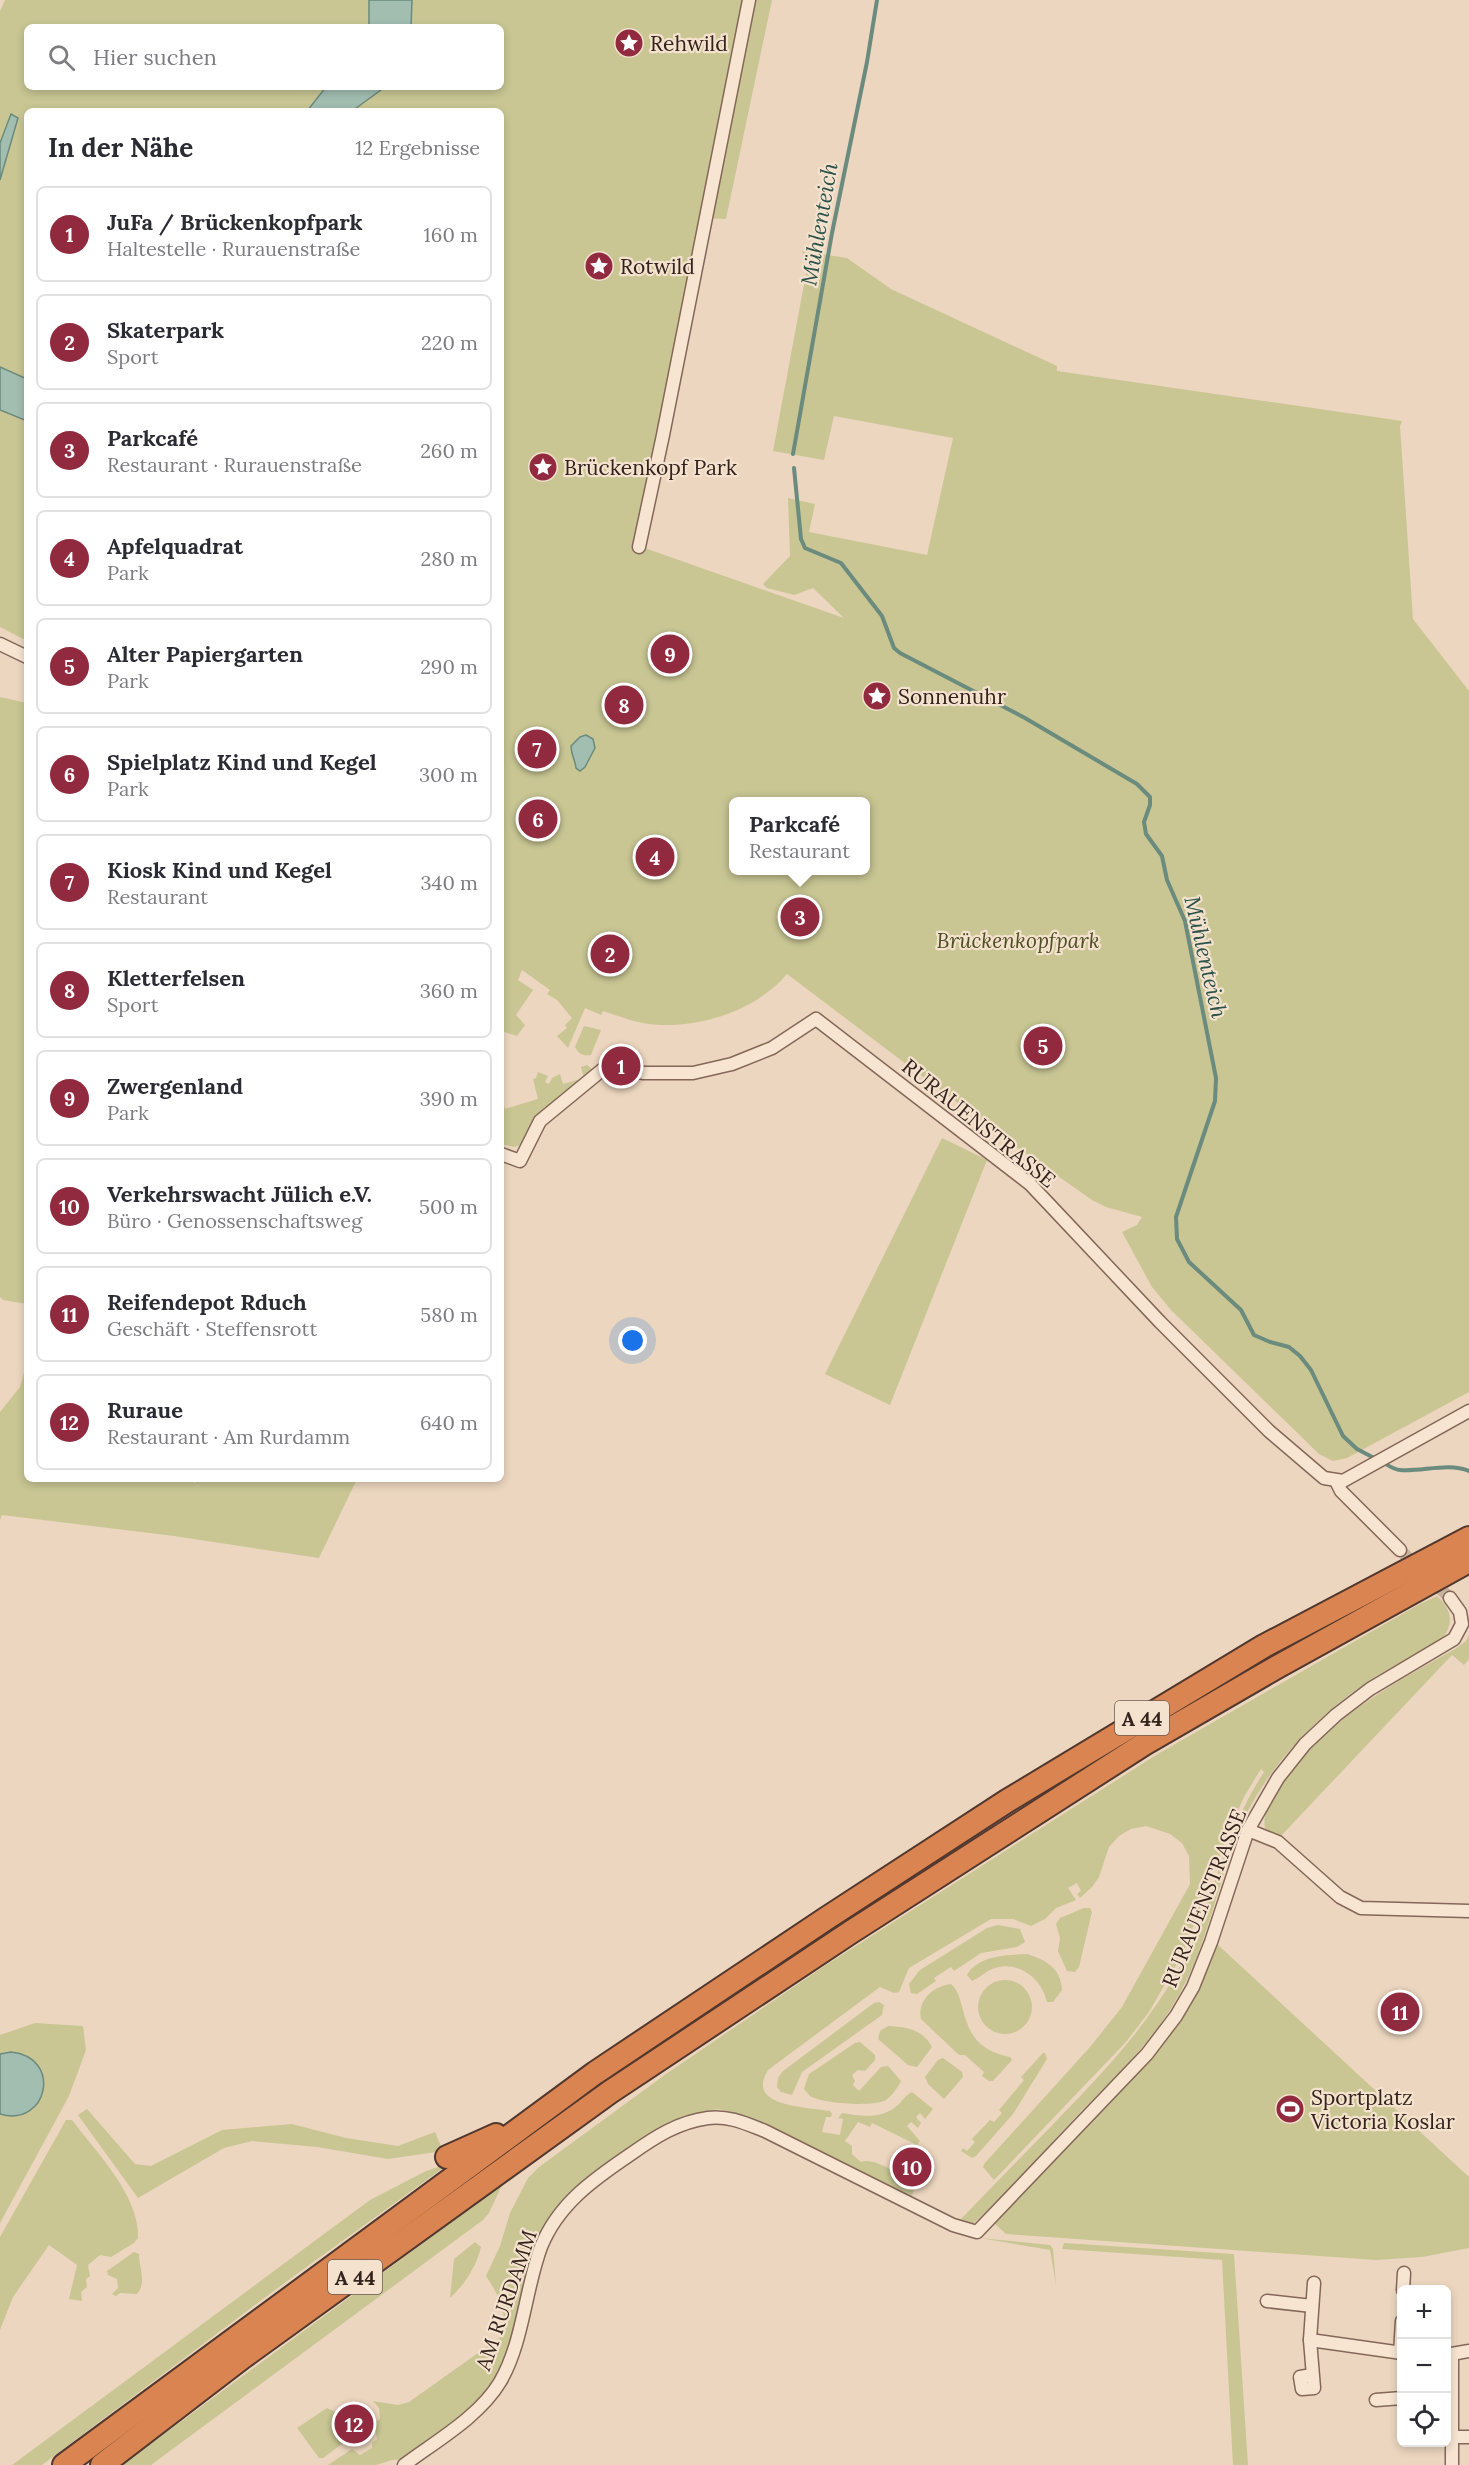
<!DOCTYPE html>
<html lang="de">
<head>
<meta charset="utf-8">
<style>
  body { margin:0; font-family:Lora,serif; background:#f2f2f3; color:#2b2b33 }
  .controls { position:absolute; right:18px; bottom:18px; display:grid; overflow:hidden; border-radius:9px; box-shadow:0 3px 9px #0003 }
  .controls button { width:54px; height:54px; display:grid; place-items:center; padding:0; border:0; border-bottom:2px solid #e1e1e2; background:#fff; color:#2b2b33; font:30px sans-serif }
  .you { position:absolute; left:633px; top:1341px; width:21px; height:21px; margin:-15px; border:4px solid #fff; border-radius:50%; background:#1a73e8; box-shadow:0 0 0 9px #1a73e833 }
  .badge { display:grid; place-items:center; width:39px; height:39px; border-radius:50%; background:#912a3e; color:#fff; font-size:20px; font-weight:700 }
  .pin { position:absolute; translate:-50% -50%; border:3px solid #fff; box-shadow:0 2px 6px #0006 }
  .popup { position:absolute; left:729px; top:797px; width:141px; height:78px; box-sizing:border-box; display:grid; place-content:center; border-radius:9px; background:#fff; filter:drop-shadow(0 2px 4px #0005); font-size:20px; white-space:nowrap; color:#7c7c81 }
  .popup b { font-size:22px; color:#2b2b33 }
  .popup::after { content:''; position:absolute; left:50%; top:100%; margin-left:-12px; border:12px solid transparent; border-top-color:#fff }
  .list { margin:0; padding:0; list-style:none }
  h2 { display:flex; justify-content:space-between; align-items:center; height:78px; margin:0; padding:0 24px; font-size:26px }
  h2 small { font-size:20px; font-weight:400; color:#7c7c81 }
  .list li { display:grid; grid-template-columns:39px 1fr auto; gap:18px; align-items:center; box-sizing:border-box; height:96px; margin:0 12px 12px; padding:0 12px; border:2px solid #e1e1e2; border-radius:9px }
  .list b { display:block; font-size:22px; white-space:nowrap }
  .list p { margin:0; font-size:20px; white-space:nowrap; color:#7c7c81 }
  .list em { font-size:20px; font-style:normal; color:#7c7c81 }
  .icon { flex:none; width:33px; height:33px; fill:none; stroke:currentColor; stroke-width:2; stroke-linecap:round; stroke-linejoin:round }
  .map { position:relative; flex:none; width:1469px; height:2465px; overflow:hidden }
  .search { position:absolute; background:#fff; box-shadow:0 3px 9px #0003; left:24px; top:24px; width:480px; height:66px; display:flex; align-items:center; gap:15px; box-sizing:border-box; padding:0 21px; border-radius:9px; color:#7c7c81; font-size:22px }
  .panel { position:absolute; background:#fff; box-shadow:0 3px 9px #0003; left:24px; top:108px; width:480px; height:1374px; border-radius:9px }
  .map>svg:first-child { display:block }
  .green { fill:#c9c694; fill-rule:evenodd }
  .water { fill:#a2beb1; stroke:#6a8b7d; stroke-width:1.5 }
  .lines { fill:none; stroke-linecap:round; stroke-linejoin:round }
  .stream { stroke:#6a8b7d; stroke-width:4 }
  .street-tunnel { stroke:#c7b29e; stroke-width:12; stroke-dasharray:12 6; stroke-linecap:butt }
  .street-casing { stroke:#846758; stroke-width:15 }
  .highway-casing { stroke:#51372d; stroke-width:26 }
  .street { stroke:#f7e5d2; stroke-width:12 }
  .highway { stroke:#da8451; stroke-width:22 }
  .labels { text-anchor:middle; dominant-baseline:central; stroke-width:4.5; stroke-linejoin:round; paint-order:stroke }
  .shield { fill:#f4e2ce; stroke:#6e5c51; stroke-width:1.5 }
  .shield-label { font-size:20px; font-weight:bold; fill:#34231c }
  .poi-label { font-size:21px; fill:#34231c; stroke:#f4e2ce; text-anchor:start }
  .park-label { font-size:21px; font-style:italic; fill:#4d5023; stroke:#f4e2ce }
  .street-label { font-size:21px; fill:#34231c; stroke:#f4e2ce }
  .water-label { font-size:22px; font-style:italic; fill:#2c5349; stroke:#f4e2ce }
</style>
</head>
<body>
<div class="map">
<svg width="1469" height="2465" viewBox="0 0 1469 2465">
  <rect width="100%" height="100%" fill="#ecd6bf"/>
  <!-- green -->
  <g class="green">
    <path d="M 5,0 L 772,0 L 726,219 L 703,218 L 636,545 L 844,618 L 813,588 L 794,595 L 767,588 L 763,584 L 790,556 L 788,498 L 815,504 L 809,532 L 927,555 L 953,438 L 834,416 L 824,460 L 773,451 L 808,263 L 802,251 L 847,258 L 891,289 L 1057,366 L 1057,371 L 1402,421 L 1400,426 L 1413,619 L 1469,691 L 1469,1392 L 1347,1458 L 1333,1461 L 1319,1454 L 1171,1310 L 1152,1287 L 1122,1232 L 1137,1225 L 1142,1217 L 1106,1207 L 1092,1200 L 1012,1144 L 787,974 C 757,1009 707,1026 662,1025 C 642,1025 621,1017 603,1011 L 601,1015 L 585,1008 L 568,1048 L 557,1036 L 567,1028 L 565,1025 L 572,1018 L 557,1000 L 547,994 L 550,990 L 522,970 L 518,980 L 533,990 L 516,1015 L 525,1025 L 517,1036 L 501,1031 L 501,111 L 27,111 L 27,641 L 0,627 L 0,165 L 12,114 L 0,143 L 0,11 ZM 27,27 L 501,27 L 501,87 L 27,87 ZM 734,802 L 866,802 L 866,870 L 734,870 Z"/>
    <path d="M 0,697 L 27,703 L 27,1304 L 3,1300 L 0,1297 Z"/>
    <path d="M 584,1026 L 601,1030 L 591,1055 C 582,1056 579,1054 575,1047 Z"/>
    <path d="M 587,1065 L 593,1070 L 521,1145 L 514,1147 L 501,1144 L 501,1095 L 505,1109 L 538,1099 L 533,1079 L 536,1078 L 538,1072 L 548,1076 L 545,1082 L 549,1084 L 552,1078 L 560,1074 L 563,1084 L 584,1078 L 581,1067 Z"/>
    <path d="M 942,1138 L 987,1160 L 890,1405 L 825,1374 Z"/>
    <path d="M 27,1362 L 27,1479 L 185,1479 L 195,1483 L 198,1479 L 357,1479 L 319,1558 L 174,1536 L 2,1515 L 0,1520 L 0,1412 L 20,1387 Z"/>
    <path d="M 1437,1596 C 1451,1608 1455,1623 1442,1639 C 1417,1656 1388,1667 1364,1684 C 1306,1724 1255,1781 1232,1848 C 1213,1904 1202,1962 1168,2013 C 1142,2053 1105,2086 1072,2121 C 1040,2155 1009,2191 974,2223 L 965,2224 L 956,2222 L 958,2218 L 961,2219 C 994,2185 1027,2151 1060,2117 C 1104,2072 1145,2028 1177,1972 C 1213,1908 1222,1835 1264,1772 L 1261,1769 L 1244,1797 L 1229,1831 L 1183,1953 L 1149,2012 L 1126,2042 L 994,2180 L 983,2167 L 984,2164 L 1090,2047 L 1122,2007 L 1190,1884 L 1189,1856 L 1182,1843 L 1170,1834 L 1146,1826 L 1131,1829 L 1119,1836 L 1109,1847 L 1099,1877 L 1092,1887 L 1080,1898 L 1077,1894 L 1081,1891 L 1077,1883 L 1068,1888 L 1076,1900 L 1056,1908 L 1045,1919 L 1031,1926 L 1013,1919 L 991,1919 L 909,1968 L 899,1992 L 894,1993 L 880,1987 L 768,2070 C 766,2074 763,2079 763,2084 C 761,2107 813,2108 830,2111 L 832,2114 L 831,2117 L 826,2117 L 822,2132 L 840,2135 L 843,2119 L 838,2118 L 842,2113 C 862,2116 881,2120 898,2105 C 903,2100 906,2095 912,2092 L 933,2109 L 925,2119 L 920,2113 L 916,2117 L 921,2123 L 918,2128 L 911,2122 L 907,2126 L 920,2141 L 917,2145 L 872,2123 L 870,2127 L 858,2122 L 845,2141 L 852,2146 L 852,2154 L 861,2162 C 874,2156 904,2177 915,2185 L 912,2196 L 767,2126 L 729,2111 L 718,2109 L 697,2113 L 683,2117 L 667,2126 L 561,2207 L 504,2368 L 480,2402 L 407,2459 L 392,2460 L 376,2465 L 328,2465 L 352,2449 L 360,2455 L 372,2448 L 372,2443 L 377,2439 L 374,2423 L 380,2419 L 379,2408 L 373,2401 L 398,2405 L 409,2402 L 502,2336 C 508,2311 499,2296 486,2276 L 500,2246 L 510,2213 L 528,2178 L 539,2167 L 666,2074 L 826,1965 L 1156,1755 L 1418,1605 Z"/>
    <path d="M 1469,1635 L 1469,1659 L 1464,1665 L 1452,1655 L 1279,1838 L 1265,1828 C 1262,1814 1271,1802 1278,1790 C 1319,1724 1389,1686 1455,1649 L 1466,1641 Z"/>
    <path d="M 1084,1908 L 1090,1908 L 1092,1912 L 1079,1967 L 1075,1972 L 1067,1971 L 1058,1951 L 1060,1938 L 1056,1924 L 1060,1918 Z"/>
    <path d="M 998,1925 L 1020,1929 L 1025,1942 L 1017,1947 L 981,1953 L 954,1971 L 951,1967 L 934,1978 L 936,1981 L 917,1994 L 911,1993 L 909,1984 L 920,1970 L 987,1928 Z"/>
    <path d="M 1217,1944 L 1469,2177 L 1469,2248 L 1422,2257 L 1376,2260 L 1006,2234 L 994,2223 L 1158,2051 L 1186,2011 L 1205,1975 Z"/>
    <path d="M 1027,1954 C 1046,1960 1061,1968 1062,1990 L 1053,2002 L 1047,2002 C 1042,1978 1017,1959 992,1969 C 985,1972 979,1978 972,1981 L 967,1975 C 978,1955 1007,1955 1027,1954 Z"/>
    <circle cx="1005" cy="2007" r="27"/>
    <path d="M 951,1984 C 959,1991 960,2000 963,2010 C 970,2038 981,2051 1010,2057 L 1012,2060 L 993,2081 L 989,2081 L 982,2076 L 984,2072 L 965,2055 L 959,2055 L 921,2019 C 917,2001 933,1986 951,1984 Z"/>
    <path d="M 879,2002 L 884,2005 L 882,2015 L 802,2072 L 792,2095 L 781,2092 L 777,2087 L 778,2078 L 783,2071 L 874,2003 Z"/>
    <path d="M 35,2023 L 83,2026 L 86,2050 L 69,2096 L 0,2223 L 0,2035 Z"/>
    <path d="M 888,2026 C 907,2027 922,2029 932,2047 L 917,2067 L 908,2065 L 878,2039 L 880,2031 Z"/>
    <path d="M 860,2042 L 875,2055 L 875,2060 L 865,2071 L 858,2070 L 852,2075 L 855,2081 L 853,2085 L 859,2091 L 881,2067 L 888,2066 L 901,2081 C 898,2087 892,2096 886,2100 C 874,2107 823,2104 810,2096 C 808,2094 806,2091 804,2089 L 809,2074 L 855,2043 Z"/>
    <path d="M 1043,2053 L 1045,2053 L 1047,2059 L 1013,2114 L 976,2156 L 972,2158 L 961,2151 L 963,2148 L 967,2151 L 975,2142 L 972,2139 L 990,2120 L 994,2122 L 1002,2113 L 999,2110 L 1024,2080 L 1021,2077 Z"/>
    <path d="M 943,2058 L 962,2072 L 963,2077 L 944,2099 L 928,2084 L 925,2077 L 938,2060 Z"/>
    <path d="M 87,2109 L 135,2164 L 151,2166 L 222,2130 L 292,2124 L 346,2138 L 398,2146 L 435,2132 L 443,2151 L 388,2159 L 317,2147 L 252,2141 L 224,2148 L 138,2198 L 78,2115 Z"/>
    <path d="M 66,2120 L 72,2120 C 96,2152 140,2196 138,2238 L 134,2243 L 111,2257 L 100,2255 L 88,2265 L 90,2276 L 86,2279 L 87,2287 L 81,2292 L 82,2301 L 69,2299 L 77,2265 L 49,2245 L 13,2297 L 0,2330 L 0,2237 Z"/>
    <path d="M 450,2163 L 283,2284 L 42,2465 L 12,2465 L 370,2200 L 426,2171 Z"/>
    <path d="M 502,2185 L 489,2213 L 483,2220 L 151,2465 L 122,2465 Z"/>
    <path d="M 980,2238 L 1050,2245 L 1053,2249 L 1056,2285 L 1050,2250 Z"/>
    <path d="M 475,2242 L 481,2247 C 476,2267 465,2284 450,2298 L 454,2259 Z"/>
    <path d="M 1064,2243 L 1234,2254 L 1248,2465 L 1233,2465 L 1222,2260 L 1062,2249 Z"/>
    <path d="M 134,2252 L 139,2254 C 139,2267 147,2283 137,2294 L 120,2293 L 116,2296 L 112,2294 L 118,2288 L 117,2279 L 108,2275 L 107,2271 Z"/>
    <path d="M 327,2408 L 346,2417 L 341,2421 L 342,2430 L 351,2434 L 346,2441 L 323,2458 L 319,2458 L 297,2428 Z"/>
  </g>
  <!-- water -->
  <g class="water">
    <path d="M 369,0 L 412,0 L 411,27 L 369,27 Z"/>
    <path d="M 326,87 L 385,87 L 352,111 L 307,111 Z"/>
    <path d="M 11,114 L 18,118 L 0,180 L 0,143 Z"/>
    <path d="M 0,367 L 27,379 L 27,421 L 0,410 Z"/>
    <path d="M 586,735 L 593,739 L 595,748 L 585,767 L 580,771 L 576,768 C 575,759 571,755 571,746 L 580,737 Z"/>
    <path d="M 11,2052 C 63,2057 48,2128 0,2114 L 0,2054 Z"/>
  </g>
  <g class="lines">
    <!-- stream -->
    <g class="stream">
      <path d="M 793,454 L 832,233 L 867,62 L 877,0"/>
      <path d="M 794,468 L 801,539 L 805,548 L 841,563 L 882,616 L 894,648 L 900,653 L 1025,718 L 1137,784 L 1150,797 L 1150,805 L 1144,822 L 1146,834 L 1162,856 L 1167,880 L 1185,921 L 1216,1078 L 1215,1101 L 1176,1217 L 1177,1239 L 1189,1262 L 1241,1310 L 1254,1335 L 1270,1342 L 1289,1347 L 1300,1356 L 1311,1370 L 1343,1436 L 1357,1449 L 1376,1459"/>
      <path d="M 1382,1462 C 1388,1465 1394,1470 1400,1470 C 1422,1472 1448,1462 1469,1471"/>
    </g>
    <!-- street-tunnel -->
    <path class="street-tunnel" d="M 1400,1550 L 1450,1598"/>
    <!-- street casing -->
    <g class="street-casing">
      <g id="street">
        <path d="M 639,547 L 663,435 L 749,0"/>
        <path d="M 0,644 L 27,657"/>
        <path d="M 501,1154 L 520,1161 L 540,1121 L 602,1070 L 620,1069 L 644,1073 L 693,1073 L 732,1064 L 772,1048 L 816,1019 L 1030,1184 L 1160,1322 L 1269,1431 L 1324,1478 L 1343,1481 L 1469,1411"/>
        <path d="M 1336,1481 L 1341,1491 L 1400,1550"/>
        <path d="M 1248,1830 L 1278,1842 L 1340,1897 L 1361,1908 L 1469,1911"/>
        <path d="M 1314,2283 L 1310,2340 L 1402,2353"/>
        <path d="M 1403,2290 L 1404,2273"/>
        <path d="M 1267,2301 L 1312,2306"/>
        <path d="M 1310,2340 L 1314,2388 L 1302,2389 L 1300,2377 L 1312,2375"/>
        <path d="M 1400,2353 L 1402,2321"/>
        <path d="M 1446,2355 L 1469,2351"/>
        <path d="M 1376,2400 L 1402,2398"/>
        <path d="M 1452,2437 L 1469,2437"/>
        <path d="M 404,2465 C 436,2441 479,2417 500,2382 C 523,2343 525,2290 541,2247 C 558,2204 594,2179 631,2154 C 655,2137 678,2122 708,2118 C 728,2115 747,2124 765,2131 L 953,2225 L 977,2232 L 1147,2054 L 1176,2016 L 1193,1987 L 1211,1942 L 1248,1830 L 1278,1778 L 1305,1744 L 1336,1715 L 1370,1689 L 1454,1639 L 1462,1624 L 1460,1612 L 1450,1598"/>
        <path d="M 1452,2465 L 1452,2355"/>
      </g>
    </g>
    <!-- highway casing -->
    <g class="highway-casing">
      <g id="highway">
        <path d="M 447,2157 L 496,2135"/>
        <path d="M 64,2465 L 595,2073 L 827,1918 L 1007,1801 L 1264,1646 L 1469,1538"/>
        <path d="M 102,2465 L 243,2357 L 610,2092 L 851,1932 L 1144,1744 L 1277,1667 L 1469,1561"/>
      </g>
    </g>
    <!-- street -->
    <use href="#street" class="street"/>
    <!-- highway -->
    <use href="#highway" class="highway"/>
  </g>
  <!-- icons -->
  <defs>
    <g id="sight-disc" transform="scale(1.5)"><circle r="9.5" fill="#912a3e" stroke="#f4e2ce"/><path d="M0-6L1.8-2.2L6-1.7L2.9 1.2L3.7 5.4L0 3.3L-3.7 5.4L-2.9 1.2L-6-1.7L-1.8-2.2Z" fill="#fff"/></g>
    <g id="stadium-disc" transform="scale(1.5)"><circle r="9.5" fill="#912a3e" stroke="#f4e2ce"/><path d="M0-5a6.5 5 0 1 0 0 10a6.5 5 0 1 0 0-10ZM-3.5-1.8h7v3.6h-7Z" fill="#fff"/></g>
  </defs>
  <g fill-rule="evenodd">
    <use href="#sight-disc" x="629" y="43"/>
    <use href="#sight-disc" x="599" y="266"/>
    <use href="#sight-disc" x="543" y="467"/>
    <use href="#sight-disc" x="877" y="696"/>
    <use href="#stadium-disc" x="1290" y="2109"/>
  </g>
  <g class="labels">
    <!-- shield labels -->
    <g class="shield">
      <rect x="1115" y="1701" width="54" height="34" rx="4.5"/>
      <rect x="328" y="2260" width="54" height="34" rx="4.5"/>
    </g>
    <g class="shield-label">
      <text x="1142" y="1718">A 44</text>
      <text x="355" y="2277">A 44</text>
    </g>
    <!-- poi labels -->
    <g class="poi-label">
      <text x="650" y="43">Rehwild</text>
      <text x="620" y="266">Rotwild</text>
      <text x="564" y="467">Brückenkopf Park</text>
      <text x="898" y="696">Sonnenuhr</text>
      <text x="1311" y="2097">Sportplatz<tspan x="1311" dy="24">Victoria Koslar</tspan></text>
    </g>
    <!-- park labels -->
    <g class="park-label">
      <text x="1018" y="940">Brückenkopfpark</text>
    </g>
    <!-- street labels -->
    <g class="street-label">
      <text transform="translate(979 1123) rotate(39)">RURAUENSTRASSE</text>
      <text transform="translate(1204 1898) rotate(-68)">RURAUENSTRASSE</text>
      <text transform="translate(506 2300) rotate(-71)">AM RURDAMM</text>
    </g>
    <!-- water labels -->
    <g class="water-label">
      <text transform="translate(819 224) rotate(-80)">Mühlenteich</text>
      <text transform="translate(1206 957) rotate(77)">Mühlenteich</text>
    </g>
  </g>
</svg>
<div class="controls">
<button>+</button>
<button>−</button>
<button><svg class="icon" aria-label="locate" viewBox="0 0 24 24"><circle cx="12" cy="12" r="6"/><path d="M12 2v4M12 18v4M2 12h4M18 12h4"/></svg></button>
</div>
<div class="you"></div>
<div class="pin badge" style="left:621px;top:1066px">1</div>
<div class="pin badge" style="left:610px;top:954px">2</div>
<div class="pin badge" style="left:800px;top:917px">3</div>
<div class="popup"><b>Parkcafé</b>Restaurant</div>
<div class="pin badge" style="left:655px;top:857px">4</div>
<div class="pin badge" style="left:1043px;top:1046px">5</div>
<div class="pin badge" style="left:538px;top:819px">6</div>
<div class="pin badge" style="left:537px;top:749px">7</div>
<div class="pin badge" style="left:624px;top:705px">8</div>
<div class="pin badge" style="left:670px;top:654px">9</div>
<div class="pin badge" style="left:912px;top:2167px">10</div>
<div class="pin badge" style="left:1400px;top:2012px">11</div>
<div class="pin badge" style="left:354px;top:2424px">12</div>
<div class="search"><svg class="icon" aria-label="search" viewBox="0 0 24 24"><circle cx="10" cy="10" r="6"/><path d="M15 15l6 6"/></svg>Hier suchen</div>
<section class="panel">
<h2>In der Nähe<small>12 Ergebnisse</small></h2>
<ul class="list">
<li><span class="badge">1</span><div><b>JuFa / Brückenkopfpark</b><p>Haltestelle · Rurauenstraße</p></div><em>160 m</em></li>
<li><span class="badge">2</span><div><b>Skaterpark</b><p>Sport</p></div><em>220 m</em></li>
<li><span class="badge">3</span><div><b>Parkcafé</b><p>Restaurant · Rurauenstraße</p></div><em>260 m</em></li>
<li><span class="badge">4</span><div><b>Apfelquadrat</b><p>Park</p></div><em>280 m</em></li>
<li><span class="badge">5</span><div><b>Alter Papiergarten</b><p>Park</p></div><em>290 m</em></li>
<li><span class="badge">6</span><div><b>Spielplatz Kind und Kegel</b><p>Park</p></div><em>300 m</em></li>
<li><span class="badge">7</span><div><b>Kiosk Kind und Kegel</b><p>Restaurant</p></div><em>340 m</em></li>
<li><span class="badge">8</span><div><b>Kletterfelsen</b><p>Sport</p></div><em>360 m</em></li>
<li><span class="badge">9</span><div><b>Zwergenland</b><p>Park</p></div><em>390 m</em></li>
<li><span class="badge">10</span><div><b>Verkehrswacht Jülich e.V.</b><p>Büro · Genossenschaftsweg</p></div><em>500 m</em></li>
<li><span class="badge">11</span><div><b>Reifendepot Rduch</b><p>Geschäft · Steffensrott</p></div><em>580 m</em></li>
<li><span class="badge">12</span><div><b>Ruraue</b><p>Restaurant · Am Rurdamm</p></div><em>640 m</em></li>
</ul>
</section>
</div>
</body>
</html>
